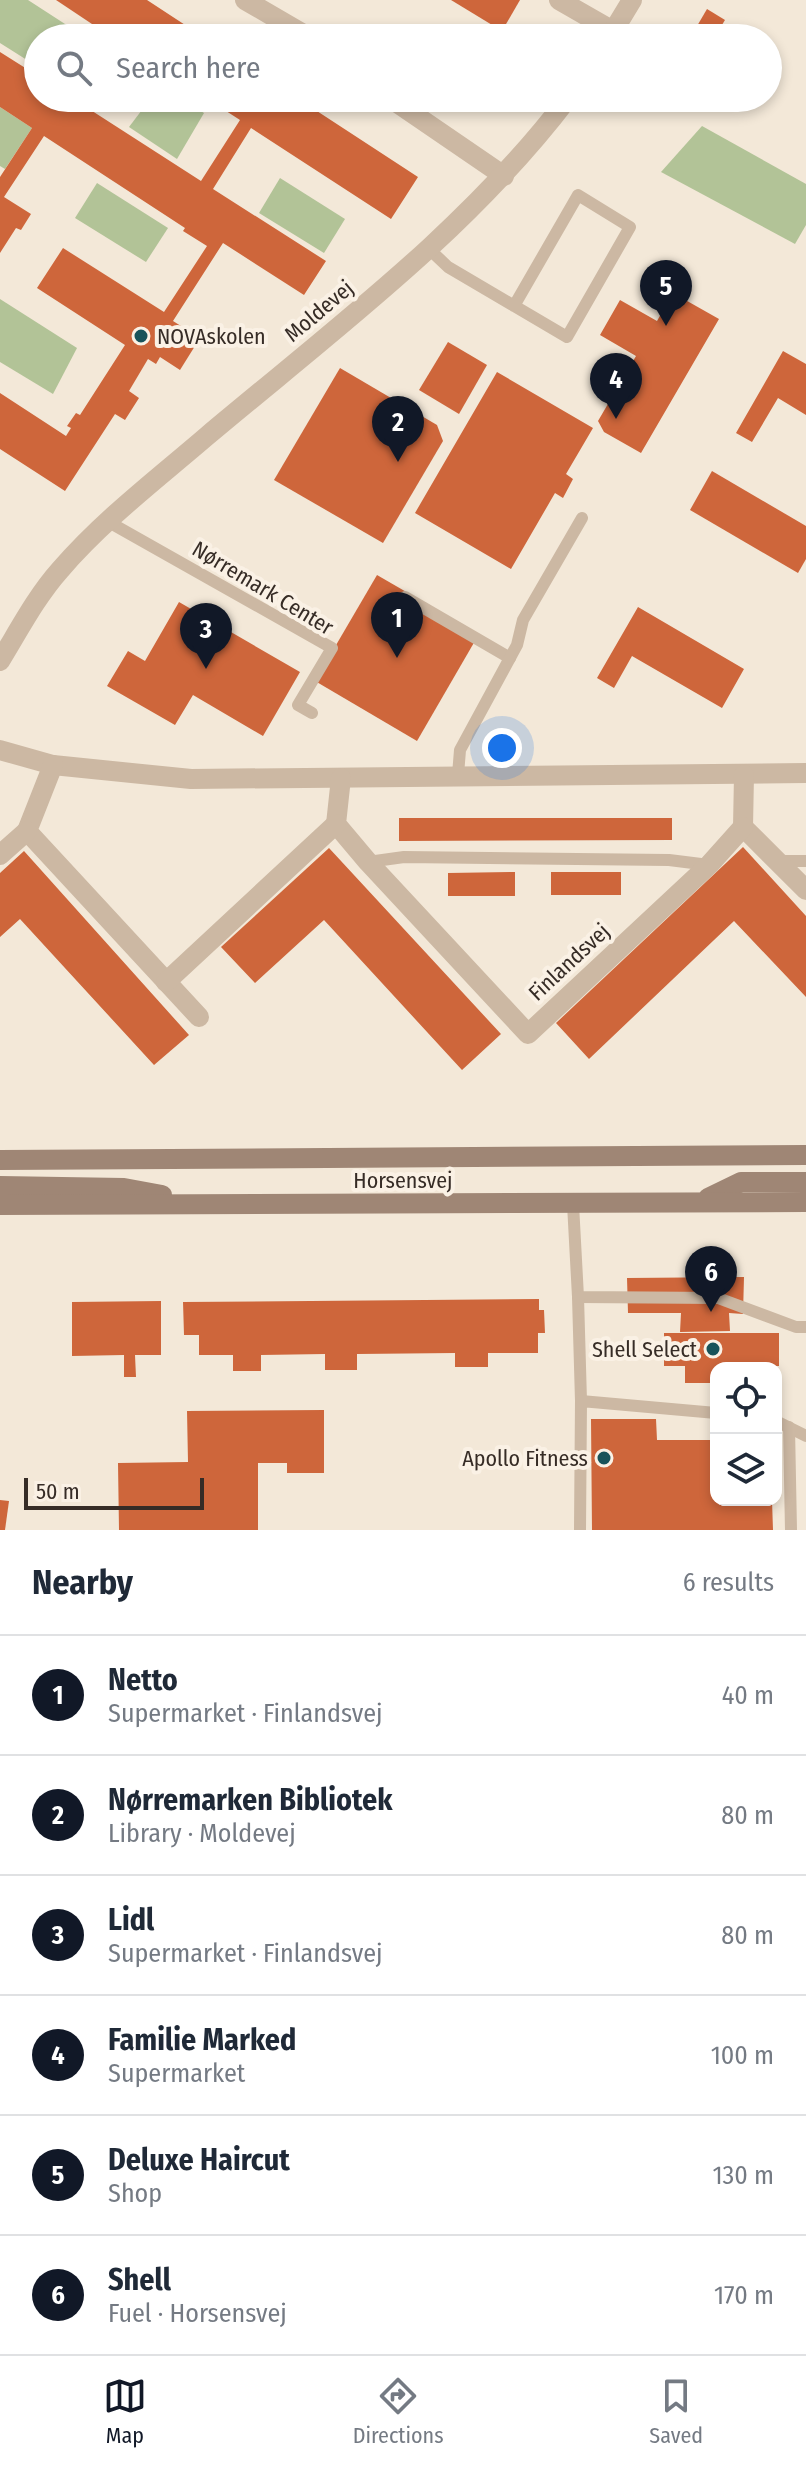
<!DOCTYPE html>
<html lang="en">
<head>
<meta charset="utf-8">
<style>
  body { margin:0; font-family:"Fira Sans Condensed",sans-serif; background:#f6f6f7; color:#1f2937 }
  .controls { position:absolute; right:24px; bottom:24px; display:grid; overflow:hidden; border-radius:16px; box-shadow:0 4px 12px #0003 }
  .controls button { width:72px; height:72px; display:grid; place-items:center; padding:0; border:0; border-bottom:2px solid #e0e1e3; background:#fff; color:#1f2937; font:40px sans-serif }
  .scale { position:absolute; left:24px; bottom:20px; width:180px; box-sizing:border-box; padding-left:8px; border:4px solid #362c26; border-top:0; font-size:22px; line-height:28px; white-space:nowrap; color:#362c26; -webkit-text-stroke:6px #faf1e5; paint-order:stroke }
  .you { position:absolute; left:502px; top:748px; width:28px; height:28px; margin:-20px; border:6px solid #fff; border-radius:50%; background:#1a73e8; box-shadow:0 0 0 12px #1a73e833 }
  .badge { display:grid; place-items:center; width:52px; height:52px; border-radius:50%; background:#111827; color:#fff; font-size:26px; font-weight:700 }
  .pin { position:absolute; translate:-50% -66px; filter:drop-shadow(0 2px 4px #0008) }
  .pin::after { content:''; position:absolute; top:42px; width:28px; height:24px; background:inherit; clip-path:polygon(0 0,100% 0,50% 100%) }
  .list { margin:0; padding:0; list-style:none }
  h2 { display:flex; justify-content:space-between; align-items:center; height:104px; margin:0; padding:0 32px; font-size:34px }
  h2 small { font-size:26px; font-weight:400; color:#747a83 }
  .list li { display:grid; grid-template-columns:52px 1fr auto; gap:24px; align-items:center; box-sizing:border-box; height:120px; padding:0 32px; border-top:2px solid #e0e1e3 }
  .list b { display:block; font-size:30px; white-space:nowrap }
  .list p { margin:0; font-size:26px; white-space:nowrap; color:#747a83 }
  .list em { font-size:26px; font-style:normal; color:#747a83 }
  .icon { flex:none; width:44px; height:44px; fill:none; stroke:currentColor; stroke-width:2; stroke-linecap:round; stroke-linejoin:round }
  .map { position:relative; flex:none; width:806px; height:1530px; overflow:hidden }
  .search { position:absolute; background:#fff; box-shadow:0 4px 12px #0003; left:24px; right:24px; top:24px; height:88px; display:flex; align-items:center; gap:20px; box-sizing:border-box; padding:0 28px; border-radius:44px; color:#747a83; font-size:30px }
  .sheet { height:824px; background:#fff }
  nav { display:flex; justify-content:space-around; align-items:center; box-sizing:border-box; height:112px; border-top:2px solid #e0e1e3; background:#fff; font-size:22px; color:#747a83 }
  nav a { display:grid; justify-items:center; gap:4px }
  nav .on { color:#111827 }
  .map>svg:first-child { display:block }
  .green { fill:#b2c397 }
  .building { fill:#ce663b }
  .lines { fill:none; stroke-linecap:round; stroke-linejoin:round }
  .service { stroke:#ccb8a3; stroke-width:12 }
  .minor { stroke:#ccb8a3; stroke-width:20 }
  .secondary { stroke:#9f8675; stroke-width:20 }
  .poi-dot { fill:#19535a; stroke:#faf1e5; stroke-width:3 }
  .labels { text-anchor:middle; dominant-baseline:central; stroke-width:8; stroke-linejoin:round; paint-order:stroke }
  .street-label { font-size:22px; fill:#362c26; stroke:#faf1e5 }
  .poi-label { font-size:22px; fill:#362c26; stroke:#faf1e5; text-anchor:end }
</style>
</head>
<body>
<div class="map">
<svg width="806" height="1530" viewBox="0 0 806 1530">
  <rect width="100%" height="100%" fill="#f3e8d8"/>
  <!-- green -->
  <g class="green">
    <path d="M 0,0 L 28,0 L 82,35 L 80,38 L 38,38 L 38,67 L 0,43 Z"/>
    <path d="M 151,98 L 181,98 L 204,113 L 177,159 L 129,127 Z"/>
    <path d="M 0,107 L 32,128 L 5,169 L 0,166 Z"/>
    <path d="M 702,126 L 806,184 L 806,225 L 795,244 L 661,172 Z"/>
    <path d="M 280,178 L 345,219 L 324,253 L 259,213 Z"/>
    <path d="M 97,183 L 168,228 L 146,262 L 75,218 Z"/>
    <path d="M 0,299 L 77,348 L 53,394 L 0,362 Z"/>
  </g>
  <!-- building -->
  <g class="building">
    <path d="M 56,0 L 147,0 L 205,38 L 114,38 L 110,35 L 108,38 L 91,38 L 98,28 Z"/>
    <path d="M 451,0 L 520,0 L 502,31 Z"/>
    <path d="M 707,9 L 725,20 L 714,38 L 690,38 Z"/>
    <path d="M 0,52 L 38,76 L 38,98 L 72,98 L 201,181 L 240,120 L 206,98 L 297,98 L 418,177 L 391,219 L 251,128 L 213,189 L 326,261 L 304,295 L 223,243 L 173,321 L 200,338 L 180,370 L 160,357 L 156,364 L 148,359 L 129,391 L 139,398 L 125,420 L 115,414 L 65,491 L 0,449 L 0,393 L 66,436 L 71,428 L 67,426 L 76,413 L 80,415 L 125,345 L 37,288 L 63,248 L 164,312 L 207,246 L 183,231 L 185,228 L 44,136 L 4,197 L 31,214 L 21,230 L 16,228 L 0,253 L 0,177 L 32,128 L 0,107 Z"/>
    <path d="M 673,293 L 719,319 L 641,453 L 604,432 L 598,421 L 636,356 L 600,335 L 620,300 L 657,321 Z"/>
    <path d="M 448,342 L 487,365 L 459,414 L 419,390 Z"/>
    <path d="M 783,351 L 806,364 L 806,415 L 778,398 L 752,442 L 736,433 Z"/>
    <path d="M 340,368 L 437,425 L 443,441 L 383,543 L 274,480 Z"/>
    <path d="M 497,372 L 593,428 L 566,474 L 573,479 L 563,498 L 555,493 L 511,569 L 415,513 Z"/>
    <path d="M 712,471 L 806,526 L 806,559 L 798,573 L 690,510 Z"/>
    <path d="M 377,575 L 479,634 L 417,741 L 315,681 Z"/>
    <path d="M 179,602 L 300,672 L 263,736 L 193,695 L 175,725 L 107,686 L 128,651 L 145,661 Z"/>
    <path d="M 638,607 L 744,669 L 722,708 L 632,656 L 614,688 L 597,678 Z"/>
    <path d="M 399,818 L 672,818 L 672,840 L 399,841 Z"/>
    <path d="M 743,847 L 806,916 L 806,997 L 734,921 L 589,1059 L 556,1023 Z"/>
    <path d="M 329,848 L 501,1034 L 462,1070 L 324,920 L 255,983 L 221,947 Z"/>
    <path d="M 24,851 L 189,1035 L 154,1065 L 20,919 L 0,937 L 0,873 Z"/>
    <path d="M 515,872 L 515,896 L 448,896 L 448,873 Z"/>
    <rect x="551" y="872" width="70" height="23"/>
    <path d="M 744,1277 L 743,1314 L 729,1313 L 730,1331 L 680,1332 L 681,1313 L 628,1313 L 627,1278 Z"/>
    <path d="M 539,1299 L 539,1310 L 544,1310 L 545,1333 L 538,1333 L 538,1353 L 488,1353 L 488,1367 L 455,1367 L 455,1353 L 357,1354 L 357,1370 L 325,1370 L 325,1354 L 261,1355 L 261,1371 L 233,1371 L 233,1355 L 199,1355 L 199,1335 L 184,1335 L 183,1302 Z"/>
    <path d="M 161,1301 L 161,1355 L 135,1355 L 136,1377 L 124,1377 L 124,1355 L 72,1356 L 72,1302 Z"/>
    <path d="M 664,1333 L 779,1333 L 779,1366 L 716,1368 L 716,1383 L 685,1383 L 685,1366 L 664,1366 Z"/>
    <path d="M 324,1410 L 324,1473 L 287,1473 L 287,1463 L 258,1463 L 258,1530 L 119,1530 L 118,1463 L 188,1462 L 187,1411 Z"/>
    <path d="M 591,1419 L 656,1419 L 657,1440 L 716,1440 L 716,1500 L 772,1500 L 773,1530 L 592,1530 Z"/>
    <path d="M 0,1500 L 9,1501 L 5,1530 L 0,1530 Z"/>
  </g>
  <g class="lines">
    <!-- service -->
    <g class="service">
      <path d="M 428,248 L 448,267 L 567,337 L 630,227 L 578,195 L 514,306"/>
      <path d="M 107,521 L 332,648 L 298,705 L 312,713"/>
      <path d="M 405,597 L 510,658"/>
      <path d="M 458,775 L 460,750 L 517,645 L 523,620 L 582,518"/>
      <path d="M 779,861 L 806,861"/>
      <path d="M 368,862 L 404,857 L 669,860 L 709,865"/>
      <path d="M 573,1204 L 578,1297 L 718,1298 L 796,1327 L 806,1327"/>
      <path d="M 578,1297 L 581,1401"/>
      <path d="M 776,1421 L 806,1436"/>
      <path d="M 789,1427 L 791,1530"/>
      <path d="M 580,1530 L 581,1401 L 716,1413"/>
    </g>
    <!-- minor -->
    <g class="minor">
      <path d="M 245,0 L 310,38"/>
      <path d="M 559,0 L 613,31"/>
      <path d="M 609,38 L 632,0"/>
      <path d="M 390,98 L 504,176"/>
      <path d="M 0,661 C 19,630 36,597 60,570 C 103,520 157,479 207,436 C 333,330 468,230 568,98"/>
      <path d="M 0,750 L 53,765 L 191,779 L 806,773"/>
      <path d="M 53,765 L 27,831 L 199,1017"/>
      <path d="M 744,775 L 743,827 L 806,890"/>
      <path d="M 341,778 L 336,824 L 368,862 L 528,1034 L 709,865 L 743,827"/>
      <path d="M 0,855 L 27,831"/>
      <path d="M 166,982 L 336,824"/>
    </g>
    <!-- secondary -->
    <g class="secondary">
      <path d="M 0,1160 L 806,1155"/>
      <path d="M 0,1186 L 124,1188 L 162,1195"/>
      <path d="M 708,1198 L 741,1182 L 806,1182"/>
      <path d="M 0,1205 L 806,1202"/>
    </g>
  </g>
  <!-- markers -->
  <g class="poi-dot">
    <circle cx="141" cy="336" r="8"/>
    <circle cx="713" cy="1349" r="8"/>
    <circle cx="604" cy="1458" r="8"/>
  </g>
  <g class="labels">
    <!-- street labels -->
    <g class="street-label">
      <text transform="translate(319 311) rotate(-40)">Moldevej</text>
      <text transform="translate(263 588) rotate(31)">Nørremark Center</text>
      <text transform="translate(569 962) rotate(-43)">Finlandsvej</text>
      <text x="403" y="1180">Horsensvej</text>
    </g>
    <!-- poi labels -->
    <g class="poi-label">
      <text x="157" y="336" text-anchor="start">NOVAskolen</text>
      <text x="697" y="1349">Shell Select</text>
      <text x="588" y="1458">Apollo Fitness</text>
    </g>
  </g>
</svg>
<div class="controls">
<button><svg class="icon" aria-label="locate" viewBox="0 0 24 24"><circle cx="12" cy="12" r="6"/><path d="M12 2v4M12 18v4M2 12h4M18 12h4"/></svg></button>
<button><svg class="icon" aria-label="layers" viewBox="0 0 24 24"><path d="M12 4l9 5-9 5-9-5zM3 14l9 5 9-5"/></svg></button>
</div>
<div class="scale">50 m</div>
<div class="you"></div>
<div class="pin badge" style="left:397px;top:658px">1</div>
<div class="pin badge" style="left:398px;top:462px">2</div>
<div class="pin badge" style="left:206px;top:669px">3</div>
<div class="pin badge" style="left:616px;top:419px">4</div>
<div class="pin badge" style="left:666px;top:326px">5</div>
<div class="pin badge" style="left:711px;top:1312px">6</div>
<div class="search"><svg class="icon" aria-label="search" viewBox="0 0 24 24"><circle cx="10" cy="10" r="6"/><path d="M15 15l6 6"/></svg>Search here</div>
</div>
<section class="sheet">
<h2>Nearby<small>6 results</small></h2>
<ul class="list">
<li><span class="badge">1</span><div><b>Netto</b><p>Supermarket · Finlandsvej</p></div><em>40 m</em></li>
<li><span class="badge">2</span><div><b>Nørremarken Bibliotek</b><p>Library · Moldevej</p></div><em>80 m</em></li>
<li><span class="badge">3</span><div><b>Lidl</b><p>Supermarket · Finlandsvej</p></div><em>80 m</em></li>
<li><span class="badge">4</span><div><b>Familie Marked</b><p>Supermarket</p></div><em>100 m</em></li>
<li><span class="badge">5</span><div><b>Deluxe Haircut</b><p>Shop</p></div><em>130 m</em></li>
<li><span class="badge">6</span><div><b>Shell</b><p>Fuel · Horsensvej</p></div><em>170 m</em></li>
</ul>
</section>
<nav>
<a class="on"><svg class="icon" aria-label="map" viewBox="0 0 24 24"><path d="M3 6l6-2 6 2 6-2v14l-6 2-6-2-6 2zM9 4v14M15 6v14"/></svg>Map</a>
<a><svg class="icon" aria-label="directions" viewBox="0 0 24 24"><path d="M12 3l9 9-9 9-9-9zM9 14v-3h6M13 9l2 2-2 2"/></svg>Directions</a>
<a><svg class="icon" aria-label="saved" viewBox="0 0 24 24"><path d="M7 4h10v16l-5-4-5 4z"/></svg>Saved</a>
</nav>
</body>
</html>
